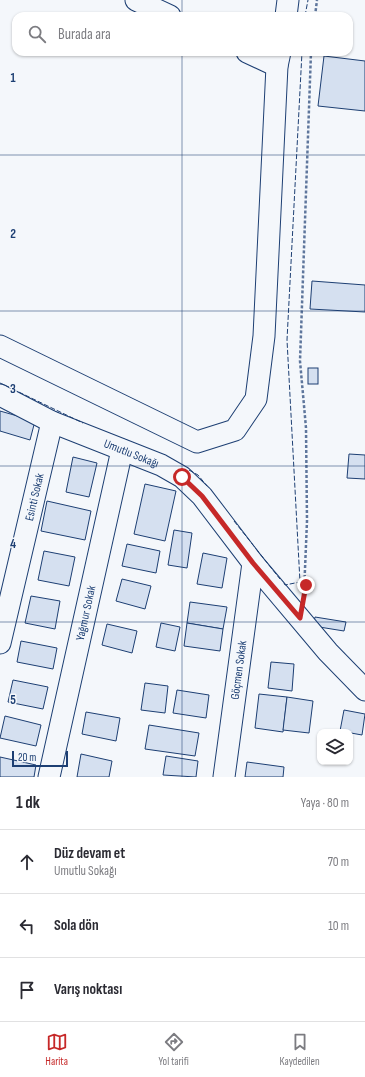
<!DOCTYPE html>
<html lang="tr">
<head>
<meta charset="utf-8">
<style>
  body { margin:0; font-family:"Sofia Sans Condensed",sans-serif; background:#f7f7f7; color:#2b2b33 }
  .controls { position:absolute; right:12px; bottom:12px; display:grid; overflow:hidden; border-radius:8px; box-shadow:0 1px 3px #0004 }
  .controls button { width:36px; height:36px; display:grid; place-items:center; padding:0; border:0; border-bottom:1px solid #e1e1e2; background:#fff; color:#2b2b33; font:20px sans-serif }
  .scale { position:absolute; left:12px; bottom:10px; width:56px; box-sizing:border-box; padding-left:4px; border:2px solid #1d3f73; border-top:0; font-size:11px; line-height:14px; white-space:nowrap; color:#1d3f73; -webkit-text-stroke:3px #f4f7fb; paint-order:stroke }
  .stop { position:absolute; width:12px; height:12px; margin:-9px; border:3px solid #c62828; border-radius:50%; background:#fff }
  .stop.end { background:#c62828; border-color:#fff; box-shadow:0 1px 4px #0008 }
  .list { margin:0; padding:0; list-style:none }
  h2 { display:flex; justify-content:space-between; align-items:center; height:52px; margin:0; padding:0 16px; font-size:17px }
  h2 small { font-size:13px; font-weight:400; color:#7c7c81 }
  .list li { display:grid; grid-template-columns:26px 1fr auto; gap:12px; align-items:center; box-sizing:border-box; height:64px; padding:0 16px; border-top:1px solid #e1e1e2 }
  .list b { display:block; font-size:15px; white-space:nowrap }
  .list p { margin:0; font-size:13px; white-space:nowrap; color:#7c7c81 }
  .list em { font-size:13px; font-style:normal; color:#7c7c81 }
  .icon { flex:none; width:22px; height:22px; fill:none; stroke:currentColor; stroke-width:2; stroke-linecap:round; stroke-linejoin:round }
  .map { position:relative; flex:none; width:365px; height:777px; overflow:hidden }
  .search { position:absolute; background:#fff; box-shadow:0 1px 3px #0004; left:12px; right:12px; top:12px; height:44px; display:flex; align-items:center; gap:10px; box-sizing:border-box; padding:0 14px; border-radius:12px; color:#7c7c81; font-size:15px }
  .sheet { height:244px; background:#fff }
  nav { display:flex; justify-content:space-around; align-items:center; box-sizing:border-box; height:56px; border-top:1px solid #e1e1e2; background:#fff; font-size:11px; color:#7c7c81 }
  nav a { display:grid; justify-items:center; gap:2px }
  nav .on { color:#c62828 }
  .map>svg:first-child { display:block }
  .building { fill:#d5e0f0; stroke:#1d3f73 }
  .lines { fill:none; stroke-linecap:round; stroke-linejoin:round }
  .minor-casing { stroke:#1d3f73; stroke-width:23 }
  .path { stroke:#5e769c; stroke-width:2.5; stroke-dasharray:3 2; stroke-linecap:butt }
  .minor { stroke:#f4f7fb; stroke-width:21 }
  .fence { stroke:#1d3f73; stroke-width:1; stroke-dasharray:5 2; stroke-linecap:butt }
  .route { stroke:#c62828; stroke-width:5 }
  .grid { fill:none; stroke:#1d3f73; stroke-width:1; stroke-opacity:0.55 }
  .labels { text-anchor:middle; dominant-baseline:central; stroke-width:3; stroke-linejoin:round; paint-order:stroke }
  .street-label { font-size:12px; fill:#1d3f73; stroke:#f4f7fb }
  .grid-label { font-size:13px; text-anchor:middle; font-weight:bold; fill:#1d3f73; stroke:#f4f7fb; stroke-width:3; stroke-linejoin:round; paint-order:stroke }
</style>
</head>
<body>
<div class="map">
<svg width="365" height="777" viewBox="0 0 365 777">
  <rect width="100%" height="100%" fill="#f4f7fb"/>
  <!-- building -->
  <g class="building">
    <path d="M 324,56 L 365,61 L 365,111 L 318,106 Z"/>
    <path d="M 312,281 L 365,285 L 365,312 L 310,309 Z"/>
    <rect x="308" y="368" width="10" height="16"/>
    <path d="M 0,411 L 35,421 L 30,440 L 0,431 Z"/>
    <path d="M 349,454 L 365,455 L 365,479 L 347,478 Z"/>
    <path d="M 73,457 L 97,463 L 89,497 L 66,492 Z"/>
    <path d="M 145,484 L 176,491 L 165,541 L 134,534 Z"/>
    <path d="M 47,501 L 91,511 L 85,540 L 41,531 Z"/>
    <path d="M 174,530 L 192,533 L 187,568 L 168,565 Z"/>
    <path d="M 127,544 L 160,551 L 156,573 L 122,566 Z"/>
    <path d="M 44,551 L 75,557 L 69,586 L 38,580 Z"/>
    <path d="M 203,553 L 227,558 L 222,588 L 197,584 Z"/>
    <path d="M 122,579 L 151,586 L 145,609 L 116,601 Z"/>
    <path d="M 31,596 L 60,601 L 55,629 L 25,623 Z"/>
    <path d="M 190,602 L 227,607 L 223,629 L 187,623 Z"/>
    <path d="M 315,617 L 346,622 L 344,631 L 313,626 Z"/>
    <path d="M 161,623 L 180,627 L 175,651 L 156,647 Z"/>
    <path d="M 187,623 L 223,629 L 220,651 L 184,646 Z"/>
    <path d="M 107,624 L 137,631 L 132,653 L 102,645 Z"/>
    <path d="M 21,641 L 57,648 L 53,669 L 17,662 Z"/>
    <path d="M 271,662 L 294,664 L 292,691 L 268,688 Z"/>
    <path d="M 13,680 L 48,687 L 43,709 L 8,702 Z"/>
    <path d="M 145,683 L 168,686 L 165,713 L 141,710 Z"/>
    <path d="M 177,690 L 209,695 L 206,718 L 173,713 Z"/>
    <path d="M 259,694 L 287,697 L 283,732 L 255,728 Z"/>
    <path d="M 287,697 L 313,701 L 309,733 L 283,730 Z"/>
    <path d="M 344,710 L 365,714 L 362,735 L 340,731 Z"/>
    <path d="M 86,712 L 120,718 L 116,741 L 82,734 Z"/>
    <path d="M 5,716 L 41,725 L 36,746 L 0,738 Z"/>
    <path d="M 149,725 L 199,733 L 195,756 L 145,749 Z"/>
    <path d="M 81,754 L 112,761 L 109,777 L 77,777 Z"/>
    <path d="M 166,756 L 198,761 L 196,777 L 163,775 Z"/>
    <path d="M 0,757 L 36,765 L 34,777 L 0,777 Z"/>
    <path d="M 247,762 L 284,767 L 283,777 L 245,777 Z"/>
  </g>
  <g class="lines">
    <!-- minor casing -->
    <g class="minor-casing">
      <g id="minor">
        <path d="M 136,0 L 170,16"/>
        <path d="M 286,16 L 288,0"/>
        <path d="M 247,52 L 277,66"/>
        <path d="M 0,346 L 197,442 L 235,430 L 256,399 L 264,336 L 277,66 L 280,52"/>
        <path id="s1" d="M 0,395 L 52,422 L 161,465 L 182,477 L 202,496 L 253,563 L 328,652 L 365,690"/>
        <path id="s2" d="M 0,643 L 52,422"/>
        <path id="s3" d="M 49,777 L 122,450"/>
        <path id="s4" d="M 224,777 L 253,563"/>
      </g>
    </g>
    <!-- path -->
    <g class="path">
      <path d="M 315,16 L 317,0"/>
      <path d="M 304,593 L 307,521 L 306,428 L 300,361 L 311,52"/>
    </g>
    <!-- minor -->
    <use href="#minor" class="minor"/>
    <!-- fence -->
    <g class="fence">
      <path d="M 305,16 L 308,0"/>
      <path d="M 0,383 L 83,423"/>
      <path d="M 189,470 L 198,475 L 207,486"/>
      <path d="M 234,521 L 280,579"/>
      <path d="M 284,583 L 285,585 L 300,582 L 287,340 L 302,52"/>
    </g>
  </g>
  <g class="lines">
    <!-- route -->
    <path class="route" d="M 182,477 L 202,496 L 253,563 L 300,618 L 306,585"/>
  </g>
  <!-- grid -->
  <path class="grid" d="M 182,0 L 182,16M 182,52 L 182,777M 0,155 L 365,155M 0,311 L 365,311M 0,466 L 365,466M 0,622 L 365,622"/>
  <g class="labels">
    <!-- street labels -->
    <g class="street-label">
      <text stroke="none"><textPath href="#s1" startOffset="144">Umutlu Sokağı</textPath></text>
      <text stroke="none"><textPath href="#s2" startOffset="150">Esinti Sokak</textPath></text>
      <text stroke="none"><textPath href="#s3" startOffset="168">Yağmur Sokak</textPath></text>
      <text stroke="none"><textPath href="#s4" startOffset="108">Göçmen Sokak</textPath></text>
    </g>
  </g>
  <g class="grid-label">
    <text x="13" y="82">1</text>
    <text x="13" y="238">2</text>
    <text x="13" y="393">3</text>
    <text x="13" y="548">4</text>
    <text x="13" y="704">5</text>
  </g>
</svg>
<div class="controls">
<button><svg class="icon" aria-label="layers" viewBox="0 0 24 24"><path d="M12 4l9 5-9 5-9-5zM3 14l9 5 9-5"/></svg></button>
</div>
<div class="scale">20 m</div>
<div class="stop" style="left:182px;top:477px"></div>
<div class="stop end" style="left:306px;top:585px"></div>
<div class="search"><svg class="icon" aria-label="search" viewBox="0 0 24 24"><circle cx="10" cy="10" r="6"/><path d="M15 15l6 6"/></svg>Burada ara</div>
</div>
<section class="sheet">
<h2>1 dk<small>Yaya · 80 m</small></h2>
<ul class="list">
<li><svg class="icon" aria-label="ahead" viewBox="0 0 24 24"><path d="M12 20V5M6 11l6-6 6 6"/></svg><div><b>Düz devam et</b><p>Umutlu Sokağı</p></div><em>70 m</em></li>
<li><svg class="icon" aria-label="left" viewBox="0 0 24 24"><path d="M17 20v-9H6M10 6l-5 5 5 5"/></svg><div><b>Sola dön</b></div><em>10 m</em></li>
<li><svg class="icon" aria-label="arrive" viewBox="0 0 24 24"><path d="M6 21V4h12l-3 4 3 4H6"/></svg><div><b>Varış noktası</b></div></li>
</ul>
</section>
<nav>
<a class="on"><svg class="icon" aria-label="map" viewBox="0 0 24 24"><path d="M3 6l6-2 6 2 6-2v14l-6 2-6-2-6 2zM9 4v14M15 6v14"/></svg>Harita</a>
<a><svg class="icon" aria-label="directions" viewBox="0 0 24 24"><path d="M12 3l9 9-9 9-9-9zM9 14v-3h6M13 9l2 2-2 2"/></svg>Yol tarifi</a>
<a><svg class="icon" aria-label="saved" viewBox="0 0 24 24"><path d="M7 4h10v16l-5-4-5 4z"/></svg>Kaydedilen</a>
</nav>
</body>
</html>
